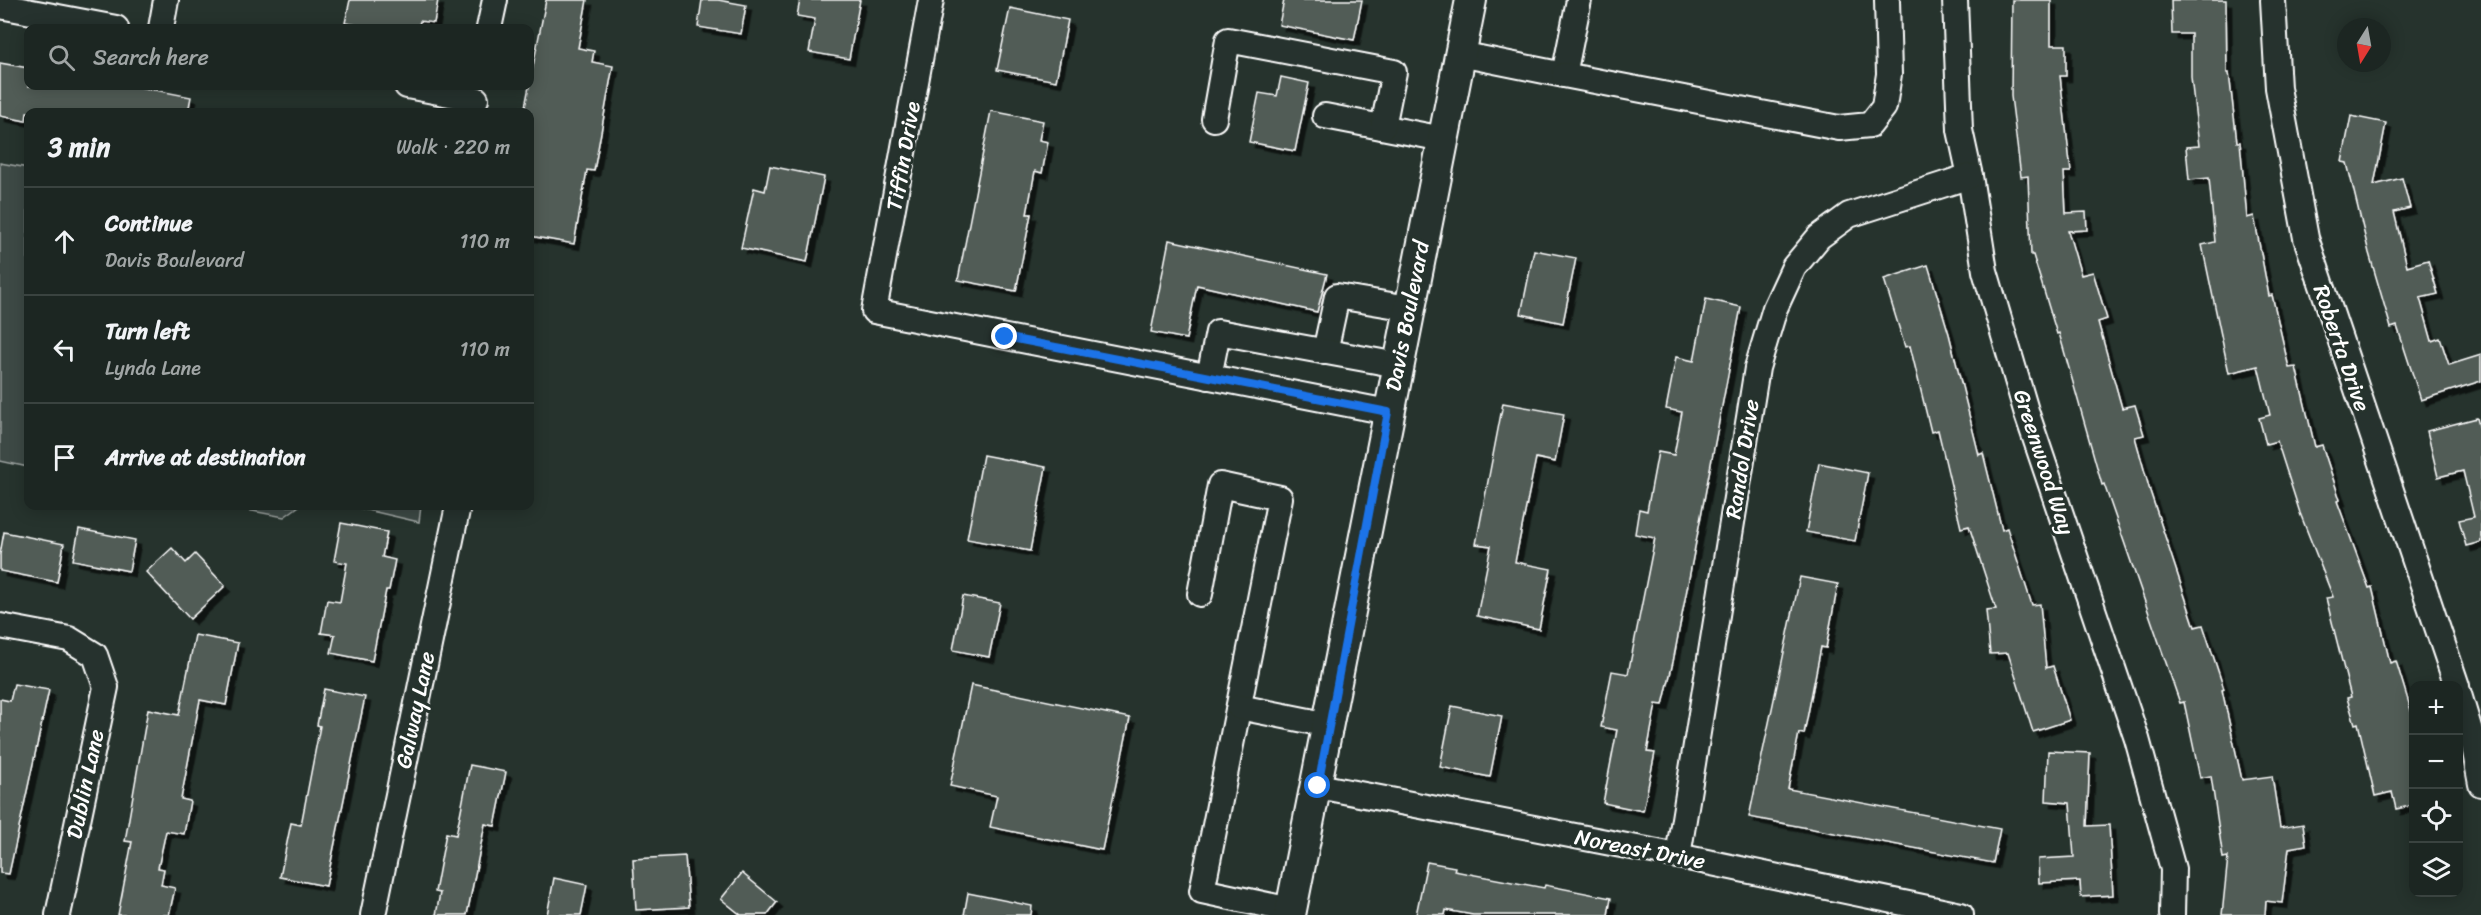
<!DOCTYPE html>
<html lang="en">
<head>
<meta charset="utf-8">
<style>
  body { margin:0; font-family:Sriracha,sans-serif; background:#29322f; color:#f1f3f6 }
  .controls { position:absolute; right:18px; bottom:18px; display:grid; overflow:hidden; border-radius:12px; box-shadow:0 3px 15px #0003 }
  .controls button { width:54px; height:54px; display:grid; place-items:center; padding:0; border:0; border-bottom:2px solid #3a4340; background:#1c2622; color:#f1f3f6; font:30px sans-serif }
  .compass { position:absolute; left:2337px; top:18px; width:54px; height:54px; border-radius:50%; background:#1c2622; box-shadow:0 3px 15px #0003; rotate:191deg }
  .stop { position:absolute; width:18px; height:18px; margin:-14px; border:4px solid #1a73e8; border-radius:50%; background:#fff }
  .stop.end { background:#1a73e8; border-color:#fff; box-shadow:0 2px 6px #0008 }
  .list { margin:0; padding:0; list-style:none }
  h2 { display:flex; justify-content:space-between; align-items:center; height:78px; margin:0; padding:0 24px; font-size:26px }
  h2 small { font-size:20px; font-weight:400; color:#a0a5a5 }
  .list li { display:grid; grid-template-columns:39px 1fr auto; gap:18px; align-items:center; box-sizing:border-box; height:108px; padding:0 24px; border-top:2px solid #3a4340 }
  .list b { display:block; font-size:22px; white-space:nowrap }
  .list p { margin:0; font-size:20px; white-space:nowrap; color:#a0a5a5 }
  .list em { font-size:20px; font-style:normal; color:#a0a5a5 }
  .icon { flex:none; width:33px; height:33px; fill:none; stroke:currentColor; stroke-width:2; stroke-linecap:round; stroke-linejoin:round }
  .map { position:relative; flex:none; width:2481px; height:915px; overflow:hidden }
  .search { position:absolute; background:#1c2622; box-shadow:0 3px 15px #0003; left:24px; top:24px; width:510px; height:66px; display:flex; align-items:center; gap:15px; box-sizing:border-box; padding:0 21px; border-radius:12px; color:#a0a5a5; font-size:22px }
  .panel { position:absolute; background:#1c2622; box-shadow:0 3px 15px #0003; left:24px; top:108px; width:510px; height:402px; border-radius:12px }
  .map>svg:first-child { display:block }
  .green { fill:#3e4944; stroke:#9ea4a2; stroke-width:1.5 }
  .building { fill:#515c57; stroke:#fff; stroke-width:1.5; filter:url(#shadow) }
  .lines { fill:none; stroke-linecap:round; stroke-linejoin:round }
  .minor-casing { stroke:#fff; stroke-width:28 }
  .major-casing { stroke:#fff; stroke-width:34 }
  .minor { stroke:#26332d; stroke-width:24 }
  .major { stroke:#26332d; stroke-width:30 }
  .route { stroke:#1a73e8; stroke-width:8 }
  .labels { text-anchor:middle; dominant-baseline:central; stroke-width:6; stroke-linejoin:round; paint-order:stroke }
  .street-label { font-size:22px; fill:#fff; stroke:#26332d }
</style>
</head>
<body>
<div class="map">
<svg width="2481" height="915" viewBox="0 0 2481 915">
  <defs>
    <filter id="shadow"><feDropShadow dx="5.5" dy="5.5" stdDeviation="0" flood-color="#0009"/></filter>
  </defs>
  <rect width="100%" height="100%" fill="#26332d"/>
  <filter id="ink" filterUnits="userSpaceOnUse"><feTurbulence type="fractalNoise" baseFrequency=".0167" numOctaves="2"/><feDisplacementMap in="SourceGraphic" scale="12" xChannelSelector="R" yChannelSelector="G"/><feConvolveMatrix kernelMatrix="1 2 1 2 8 2 1 2 1" color-interpolation-filters="sRGB"/></filter>
  <g filter="url(#ink)">
    <!-- green -->
    <g class="green">
      <path d="M 0,163 L 28,168 L 28,467 L 0,461 Z"/>
      <path d="M 226,506 L 299,506 L 284,517 Z"/>
      <path d="M 350,506 L 421,506 L 419,522 Z"/>
    </g>
    <!-- building -->
    <g class="building">
      <path d="M 350,0 L 438,0 L 434,23 L 420,21 L 418,28 L 376,28 L 345,23 Z"/>
      <path d="M 546,0 L 587,0 L 578,48 L 594,51 L 592,62 L 613,66 L 594,171 L 587,170 L 574,244 L 530,236 L 530,112 L 524,112 Z"/>
      <path d="M 702,0 L 718,0 L 746,5 L 741,34 L 698,27 Z"/>
      <path d="M 800,0 L 860,0 L 849,59 L 809,52 L 815,19 L 797,16 Z"/>
      <path d="M 1284,0 L 1362,0 L 1354,40 L 1279,25 Z"/>
      <path d="M 2012,0 L 2051,0 L 2051,45 L 2066,45 L 2066,76 L 2060,76 L 2071,172 L 2064,172 L 2066,213 L 2086,212 L 2087,230 L 2068,231 L 2081,275 L 2093,272 L 2107,319 L 2098,322 L 2122,408 L 2135,405 L 2144,435 L 2135,437 L 2150,491 L 2195,627 L 2203,625 L 2224,689 L 2222,690 L 2242,780 L 2272,776 L 2280,828 L 2303,824 L 2306,845 L 2289,848 L 2282,903 L 2266,901 L 2265,915 L 2222,915 L 2228,857 L 2223,858 L 2211,776 L 2200,778 L 2184,702 L 2180,703 L 2104,484 L 2102,485 L 2059,333 L 2057,334 L 2033,255 L 2031,255 L 2028,176 L 2021,177 L 2011,96 Z"/>
      <path d="M 2171,0 L 2226,0 L 2227,73 L 2229,73 L 2237,142 L 2240,142 L 2247,218 L 2254,216 L 2269,296 L 2272,295 L 2289,368 L 2296,367 L 2315,447 L 2322,445 L 2340,500 L 2337,501 L 2369,588 L 2372,587 L 2390,663 L 2396,661 L 2414,720 L 2414,805 L 2396,809 L 2392,792 L 2375,796 L 2358,723 L 2355,724 L 2347,698 L 2351,697 L 2326,598 L 2333,597 L 2300,513 L 2277,441 L 2266,444 L 2259,418 L 2270,415 L 2258,366 L 2229,373 L 2202,245 L 2215,242 L 2209,178 L 2189,180 L 2186,147 L 2199,146 L 2191,77 L 2191,34 L 2172,34 Z"/>
      <path d="M 1010,8 L 1068,20 L 1056,81 L 997,70 Z"/>
      <path d="M 0,63 L 28,68 L 28,86 L 134,86 L 191,97 L 188,112 L 27,112 L 26,121 L 0,116 Z"/>
      <path d="M 1281,77 L 1309,83 L 1295,151 L 1249,142 L 1259,93 L 1277,96 Z"/>
      <path d="M 991,111 L 1043,121 L 1039,140 L 1048,142 L 1042,173 L 1035,171 L 1027,214 L 1031,214 L 1016,291 L 958,280 Z"/>
      <path d="M 2351,116 L 2386,123 L 2374,185 L 2402,178 L 2410,208 L 2394,212 L 2407,266 L 2428,260 L 2438,294 L 2420,298 L 2432,341 L 2440,338 L 2449,365 L 2481,355 L 2481,381 L 2421,400 L 2397,326 L 2391,328 L 2369,253 L 2347,163 L 2342,162 Z"/>
      <path d="M 770,166 L 824,177 L 807,262 L 741,248 L 754,188 L 765,191 Z"/>
      <path d="M 1169,240 L 1327,274 L 1317,312 L 1197,285 L 1186,339 L 1151,332 Z"/>
      <path d="M 1534,250 L 1576,258 L 1563,323 L 1521,314 Z"/>
      <path d="M 1928,265 L 1949,334 L 1979,455 L 1983,453 L 2002,530 L 2007,528 L 2032,605 L 2040,604 L 2046,668 L 2053,666 L 2070,720 L 2033,732 L 2008,653 L 1990,654 L 1986,610 L 1996,609 L 1969,526 L 1961,528 L 1938,430 L 1931,432 L 1910,346 L 1905,347 L 1884,279 Z"/>
      <path d="M 1706,299 L 1741,307 L 1673,662 L 1663,705 L 1656,704 L 1647,752 L 1655,753 L 1643,811 L 1603,803 L 1617,730 L 1601,727 L 1612,671 L 1628,674 L 1655,538 L 1635,534 L 1639,509 L 1647,511 L 1658,452 L 1674,455 L 1682,412 L 1666,409 L 1676,357 L 1694,361 Z"/>
      <path d="M 1503,403 L 1564,414 L 1555,462 L 1536,458 L 1515,562 L 1551,569 L 1539,629 L 1477,616 L 1491,546 L 1476,544 Z"/>
      <path d="M 2477,418 L 2481,433 L 2481,542 L 2466,546 L 2459,520 L 2474,517 L 2463,471 L 2438,477 L 2427,431 Z"/>
      <path d="M 983,455 L 1046,467 L 1030,551 L 967,539 Z"/>
      <path d="M 1819,463 L 1868,473 L 1855,541 L 1806,532 Z"/>
      <path d="M 341,523 L 387,532 L 382,557 L 395,560 L 389,590 L 386,590 L 372,661 L 331,653 L 335,635 L 321,633 L 327,600 L 340,602 L 347,563 L 334,561 Z"/>
      <path d="M 79,529 L 135,540 L 129,571 L 73,560 Z"/>
      <path d="M 4,532 L 64,544 L 57,582 L 0,571 L 0,554 Z"/>
      <path d="M 172,548 L 186,563 L 195,554 L 225,586 L 190,619 L 146,572 Z"/>
      <path d="M 1800,577 L 1838,584 L 1826,648 L 1821,647 L 1804,734 L 1799,733 L 1788,789 L 2000,829 L 1993,863 L 1749,817 Z"/>
      <path d="M 963,596 L 1000,603 L 989,657 L 953,650 Z"/>
      <path d="M 195,635 L 238,643 L 226,705 L 200,700 L 181,799 L 190,801 L 184,834 L 166,831 L 158,868 L 164,869 L 161,885 L 175,888 L 169,915 L 118,915 L 132,842 L 125,841 L 148,709 L 179,715 Z"/>
      <path d="M 14,684 L 49,690 L 9,874 L 0,873 L 0,699 L 10,701 Z"/>
      <path d="M 971,685 L 1130,718 L 1102,850 L 990,827 L 997,796 L 950,786 Z"/>
      <path d="M 324,689 L 365,697 L 326,886 L 280,877 L 291,823 L 301,825 L 320,726 L 317,725 Z"/>
      <path d="M 1452,706 L 1502,716 L 1490,777 L 1440,767 Z"/>
      <path d="M 2048,751 L 2090,753 L 2087,826 L 2109,825 L 2113,895 L 2081,897 L 2080,881 L 2039,883 L 2038,859 L 2074,857 L 2070,803 L 2046,801 Z"/>
      <path d="M 470,765 L 506,772 L 495,826 L 485,824 L 467,915 L 436,915 L 440,893 L 435,892 L 446,833 L 456,835 Z"/>
      <path d="M 685,856 L 689,907 L 636,910 L 633,859 Z"/>
      <path d="M 1427,862 L 1455,867 L 1454,871 L 1544,888 L 1545,885 L 1611,898 L 1608,915 L 1473,915 L 1446,910 L 1445,915 L 1416,915 Z"/>
      <path d="M 742,873 L 777,902 L 767,915 L 741,915 L 721,899 Z"/>
      <path d="M 554,878 L 587,885 L 581,915 L 547,915 Z"/>
      <path d="M 968,893 L 1032,906 L 1031,915 L 964,915 Z"/>
    </g>
    <g class="lines">
      <!-- minor casing -->
      <g class="minor-casing">
        <g id="minor">
          <path d="M 931,0 L 874,311 L 1388,412"/>
          <path d="M 1955,0 L 1960,130 L 1970,176 L 1985,271 L 2027,414 L 2137,739 L 2173,869 L 2172,915"/>
          <path d="M 2273,0 L 2278,88 L 2306,238 L 2457,686"/>
          <path d="M 0,6 L 116,28"/>
          <path d="M 161,28 L 166,0"/>
          <path d="M 489,28 L 495,0"/>
          <path d="M 1460,54 L 1564,75 L 1579,0"/>
          <path d="M 1564,75 L 1839,128 L 1870,125 L 1884,107 L 1889,74 L 1887,0"/>
          <path d="M 407,86 L 476,99"/>
          <path d="M 1325,116 L 1443,139"/>
          <path d="M 1214,119 L 1228,40 L 1394,72 L 1383,127"/>
          <path d="M 1325,352 L 1337,296 L 1409,308"/>
          <path d="M 1209,377 L 1218,332 L 1398,365"/>
          <path d="M 1200,594 L 1220,485 L 1280,498 L 1202,891 L 1291,910"/>
          <path d="M 0,626 L 69,639 L 95,655 L 106,687 L 58,915"/>
          <path d="M 2458,691 L 2473,741 L 2481,784"/>
          <path d="M 1239,707 L 1329,725"/>
          <path d="M 1318,786 L 1678,856 L 1961,915"/>
          <path d="M 1678,856 L 1757,368 L 1775,308 L 1794,267 L 1819,237 L 1849,215 L 1970,176"/>
          <path d="M 373,915 L 458,506"/>
        </g>
      </g>
      <!-- major casing -->
      <g class="major-casing">
        <path id="major" d="M 1290,915 L 1471,0"/>
      </g>
      <!-- minor -->
      <use href="#minor" class="minor"/>
      <!-- major -->
      <use href="#major" class="major"/>
    </g>
  </g>
  <g class="lines" filter="url(#ink)">
    <!-- route -->
    <path class="route" d="M 1005,337 L 1388,412 L 1318,786"/>
  </g>
  <g class="labels">
    <!-- street labels -->
    <g class="street-label">
      <text transform="translate(903 156) rotate(-80)">Tiffin Drive</text>
      <text transform="translate(1407 316) rotate(-79)">Davis Boulevard</text>
      <text transform="translate(2342 348) rotate(71)">Roberta Drive</text>
      <text transform="translate(1742 459) rotate(-81)">Randol Drive</text>
      <text transform="translate(2044 462) rotate(72)">Greenwood Way</text>
      <text transform="translate(415 710) rotate(-78)">Galway Lane</text>
      <text transform="translate(85 784) rotate(-78)">Dublin Lane</text>
      <text transform="translate(1640 849) rotate(11)">Noreast Drive</text>
    </g>
  </g>
</svg>
<div class="controls">
<button>+</button>
<button>−</button>
<button><svg class="icon" aria-label="locate" viewBox="0 0 24 24"><circle cx="12" cy="12" r="6"/><path d="M12 2v4M12 18v4M2 12h4M18 12h4"/></svg></button>
<button><svg class="icon" aria-label="layers" viewBox="0 0 24 24"><path d="M12 4l9 5-9 5-9-5zM3 14l9 5 9-5"/></svg></button>
</div>
<svg class="compass" viewBox="-18 -18 36 36"><path d="M0-13l5 13h-10z" fill="#e53935"/><path d="M0 13l5-13h-10z" fill="#a0a5a5"/></svg>
<div class="stop" style="left:1318px;top:786px"></div>
<div class="stop end" style="left:1005px;top:337px"></div>
<div class="search"><svg class="icon" aria-label="search" viewBox="0 0 24 24"><circle cx="10" cy="10" r="6"/><path d="M15 15l6 6"/></svg>Search here</div>
<section class="panel">
<h2>3 min<small>Walk · 220 m</small></h2>
<ul class="list">
<li><svg class="icon" aria-label="ahead" viewBox="0 0 24 24"><path d="M12 20V5M6 11l6-6 6 6"/></svg><div><b>Continue</b><p>Davis Boulevard</p></div><em>110 m</em></li>
<li><svg class="icon" aria-label="left" viewBox="0 0 24 24"><path d="M17 20v-9H6M10 6l-5 5 5 5"/></svg><div><b>Turn left</b><p>Lynda Lane</p></div><em>110 m</em></li>
<li><svg class="icon" aria-label="arrive" viewBox="0 0 24 24"><path d="M6 21V4h12l-3 4 3 4H6"/></svg><div><b>Arrive at destination</b></div></li>
</ul>
</section>
</div>
</body>
</html>
